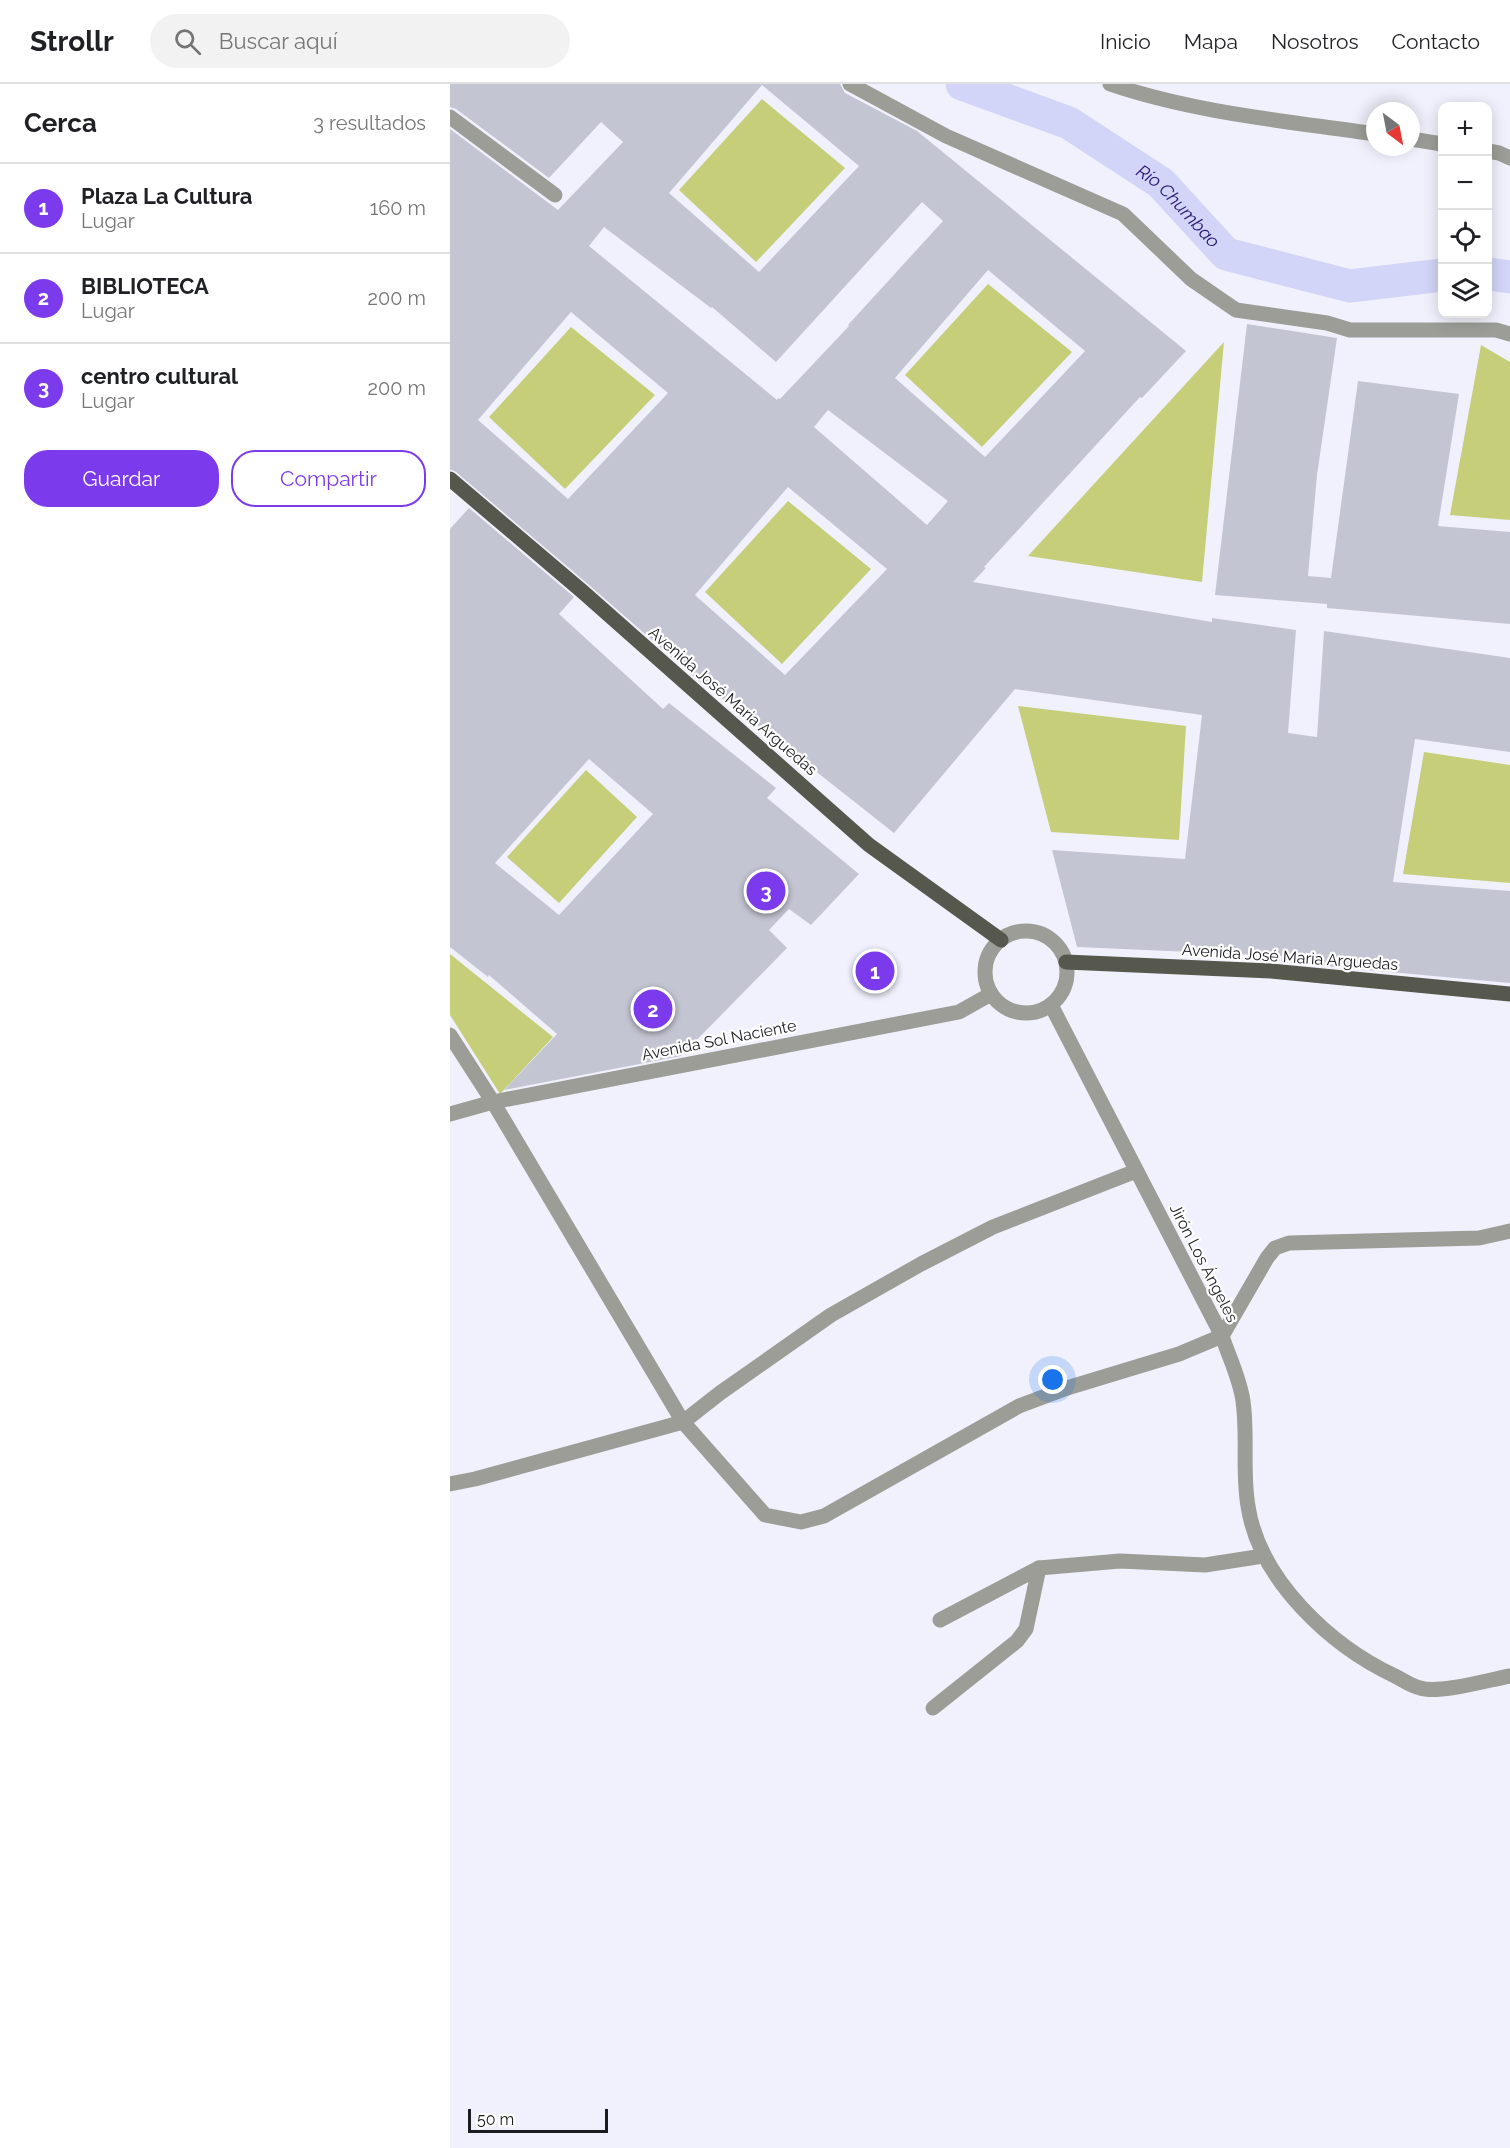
<!DOCTYPE html>
<html lang="es">
<head>
<meta charset="utf-8">
<style>
  body { margin:0; font-family:Raleway,sans-serif; background:#f2f2f2; color:#202124 }
  .controls { position:absolute; right:18px; top:18px; display:grid; overflow:hidden; border-radius:12px; box-shadow:0 3px 15px #0003 }
  .controls button { width:54px; height:54px; display:grid; place-items:center; padding:0; border:0; border-bottom:2px solid #e0e0e0; background:#fff; color:#202124; font:30px sans-serif }
  .compass { position:absolute; left:916px; top:18px; width:54px; height:54px; border-radius:50%; background:#fff; box-shadow:0 3px 15px #0003; rotate:148deg }
  .scale { position:absolute; left:18px; bottom:15px; width:140px; box-sizing:border-box; padding-left:6px; border:3px solid #1b1b20; border-top:0; font-size:16px; line-height:21px; white-space:nowrap; color:#1b1b20; -webkit-text-stroke:4px #fff; paint-order:stroke }
  .you { position:absolute; left:603px; top:1296px; width:21px; height:21px; margin:-15px; border:4px solid #fff; border-radius:50%; background:#1a73e8; box-shadow:0 0 0 9px #1a73e833 }
  .badge { display:grid; place-items:center; width:39px; height:39px; border-radius:50%; background:#7c3aed; color:#fff; font-size:20px; font-weight:700 }
  .pin { position:absolute; translate:-50% -50%; border:3px solid #fff; box-shadow:0 2px 6px #0006 }
  .list { margin:0; padding:0; list-style:none }
  h2 { display:flex; justify-content:space-between; align-items:center; height:78px; margin:0; padding:0 24px; font-size:26px }
  h2 small { font-size:20px; font-weight:400; color:#757577 }
  .list li { display:grid; grid-template-columns:39px 1fr auto; gap:18px; align-items:center; box-sizing:border-box; height:90px; padding:0 24px; border-top:2px solid #e0e0e0 }
  .list b { display:block; font-size:22px; white-space:nowrap }
  .list p { margin:0; font-size:20px; white-space:nowrap; color:#757577 }
  .list em { font-size:20px; font-style:normal; color:#757577 }
  .actions { display:flex; gap:12px; padding:18px 24px }
  .actions a { flex:1; padding:14px 0; border:2px solid #7c3aed; border-radius:24px; text-align:center; font-size:21px; color:#7c3aed }
  .actions .main { background:#7c3aed; color:#fff }
  .icon { flex:none; width:33px; height:33px; fill:none; stroke:currentColor; stroke-width:2; stroke-linecap:round; stroke-linejoin:round }
  .map { position:relative; flex:none; width:1060px; height:2064px; overflow:hidden }
  header { display:flex; align-items:center; gap:36px; box-sizing:border-box; height:84px; padding:0 30px; background:#fff; border-bottom:2px solid #e0e0e0 }
  header strong { font-size:28px }
  nav { display:flex; gap:33px; margin-inline-start:auto; font-size:21px }
  .search { width:420px; height:54px; background:#f2f2f2; display:flex; align-items:center; gap:15px; box-sizing:border-box; padding:0 21px; border-radius:33px; color:#757577; font-size:22px }
  main { display:flex }
  aside { flex:1; background:#fff }
  .map>svg:first-child { display:block }
  .green { fill:#c6ce7a }
  .lines { fill:none; stroke-linecap:round; stroke-linejoin:round }
  .river { stroke:#d2d5f7; stroke-width:33 }
  .building { fill:#c4c5d2; fill-rule:evenodd }
  .minor { stroke:#9c9d97; stroke-width:15 }
  .major { stroke:#56574d; stroke-width:15 }
  .labels { text-anchor:middle; dominant-baseline:central; stroke-width:4.5; stroke-linejoin:round; paint-order:stroke }
  .street-label { font-size:16px; fill:#1b1b20; stroke:#fff }
  .water-label { font-size:18px; font-style:italic; fill:#2a1674; stroke:#fff }
</style>
</head>
<body>
<header>
<strong>Strollr</strong>
<div class="search"><svg class="icon" aria-label="search" viewBox="0 0 24 24"><circle cx="10" cy="10" r="6"/><path d="M15 15l6 6"/></svg>Buscar aquí</div>
<nav><a>Inicio</a><a>Mapa</a><a>Nosotros</a><a>Contacto</a></nav>
</header>
<main>
<aside>
<h2>Cerca<small>3 resultados</small></h2>
<ul class="list">
<li><span class="badge">1</span><div><b>Plaza La Cultura</b><p>Lugar</p></div><em>160 m</em></li>
<li><span class="badge">2</span><div><b>BIBLIOTECA</b><p>Lugar</p></div><em>200 m</em></li>
<li><span class="badge">3</span><div><b>centro cultural</b><p>Lugar</p></div><em>200 m</em></li>
</ul>
<div class="actions"><a class="main">Guardar</a><a>Compartir</a></div>
</aside>
<div class="map">
<svg width="1060" height="2064" viewBox="0 0 1060 2064">
  <rect width="100%" height="100%" fill="#f1f1fd"/>
  <!-- green -->
  <g class="green">
    <path d="M 312,15 L 395,84 L 306,178 L 229,106 Z"/>
    <path d="M 538,200 L 622,268 L 532,363 L 455,291 Z"/>
    <path d="M 121,243 L 205,311 L 115,405 L 39,333 Z"/>
    <path d="M 774,258 L 752,498 L 578,472 Z"/>
    <path d="M 1031,261 L 1060,278 L 1060,436 L 1000,431 Z"/>
    <path d="M 338,417 L 421,485 L 332,580 L 255,508 Z"/>
    <path d="M 568,622 L 736,642 L 729,756 L 601,748 Z"/>
    <path d="M 974,668 L 1060,681 L 1060,799 L 953,790 Z"/>
    <path d="M 136,686 L 187,733 L 109,819 L 57,773 Z"/>
    <path d="M 0,870 L 103,953 L 50,1010 L 0,931 Z"/>
  </g>
  <g class="lines">
    <!-- river -->
    <g class="river">
      <path id="s1" d="M 512,0 L 619,39 L 711,99 L 776,170 L 900,202 L 992,191"/>
      <path d="M 1038,190 L 1060,193"/>
    </g>
  </g>
  <!-- building -->
  <g class="building">
    <path d="M 0,0 L 390,0 L 395,9 L 467,47 L 736,267 L 692,314 L 690,313 L 534,483 L 536,484 L 523,498 L 762,538 L 762,534 L 846,546 L 838,649 L 867,653 L 874,547 L 1060,574 L 1060,668 L 965,655 L 943,798 L 1060,807 L 1060,899 L 831,878 L 832,872 L 627,863 L 602,766 L 735,775 L 752,631 L 565,605 L 444,749 L 354,678 L 352,680 L 288,625 L 287,626 L 250,598 L 139,501 L 6,388 L 0,385 L 0,45 L 108,126 L 173,58 L 151,38 L 99,94 L 6,25 L 0,23 ZM 312,1 L 409,82 L 309,188 L 219,109 ZM 472,118 L 493,137 L 398,241 L 399,242 L 330,315 L 328,314 L 327,316 L 139,162 L 154,143 L 261,224 L 262,223 L 326,278 ZM 538,186 L 635,267 L 535,373 L 445,294 ZM 121,228 L 218,309 L 118,415 L 28,336 ZM 378,326 L 498,417 L 477,441 L 364,343 ZM 338,403 L 437,485 L 335,591 L 245,511 Z"/>
    <path d="M 797,240 L 887,254 L 867,391 L 858,492 L 881,494 L 908,297 L 1009,310 L 988,442 L 1060,448 L 1060,540 L 877,524 L 877,520 L 765,511 Z"/>
    <path d="M 19,424 L 124,513 L 109,530 L 213,625 L 219,619 L 326,704 L 317,714 L 409,790 L 361,841 L 339,825 L 319,846 L 337,864 L 231,972 L 54,1006 L 107,950 L 39,891 L 38,893 L 0,863 L 0,445 ZM 139,675 L 203,730 L 109,831 L 45,779 Z"/>
  </g>
  <g class="lines">
    <!-- minor -->
    <g class="minor">
      <path d="M 400,0 L 496,52 L 673,130 L 741,195 L 786,226 L 877,239 L 900,246 L 1046,246 L 1060,250"/>
      <path d="M 660,0 C 745,29 837,37 925,50"/>
      <path d="M 0,33 L 105,111"/>
      <path d="M 961,55 L 992,60"/>
      <path d="M 1038,67 L 1049,69 L 1060,74"/>
      <circle cx="576" cy="888" r="41"/>
      <path d="M 601,921 L 772,1252 C 779,1273 790,1295 793,1317 C 798,1352 792,1388 798,1422 C 809,1496 881,1562 945,1592 C 953,1596 961,1602 970,1604 C 990,1610 1038,1596 1060,1592"/>
      <path d="M 0,951 L 43,1018 L 233,1338 L 315,1431 L 351,1438 L 374,1432 L 569,1322 L 617,1304 L 729,1270 L 772,1252 L 817,1174 L 825,1164 L 839,1159 L 1029,1154 L 1060,1147"/>
      <path d="M 0,1030 L 43,1018 L 509,928 L 541,910"/>
      <path d="M 0,1400 L 25,1395 L 233,1338 L 270,1309 L 381,1231 L 471,1180 L 543,1143 L 686,1087"/>
      <path d="M 490,1536 L 589,1484 L 670,1477 L 755,1481 L 813,1472"/>
      <path d="M 483,1624 L 567,1557 L 576,1545 L 589,1484"/>
    </g>
    <!-- major -->
    <g class="major">
      <path d="M 0,395 L 133,508 L 419,761 L 551,856"/>
      <path d="M 616,878 L 821,887 L 1060,910"/>
    </g>
  </g>
  <g class="labels">
    <!-- street labels -->
    <g class="street-label">
      <text transform="translate(283 617) rotate(41)">Avenida José Maria Arguedas</text>
      <text transform="translate(840 873) rotate(4)">Avenida José Maria Arguedas</text>
      <text transform="translate(269 956) rotate(-11)">Avenida Sol Naciente</text>
      <text transform="translate(754 1179) rotate(63)">Jirón Los Ángeles</text>
    </g>
    <!-- water labels -->
    <g class="water-label">
      <text stroke="none"><textPath href="#s1" startOffset="252">Río Chumbao</textPath></text>
    </g>
  </g>
</svg>
<div class="controls">
<button>+</button>
<button>−</button>
<button><svg class="icon" aria-label="locate" viewBox="0 0 24 24"><circle cx="12" cy="12" r="6"/><path d="M12 2v4M12 18v4M2 12h4M18 12h4"/></svg></button>
<button><svg class="icon" aria-label="layers" viewBox="0 0 24 24"><path d="M12 4l9 5-9 5-9-5zM3 14l9 5 9-5"/></svg></button>
</div>
<svg class="compass" viewBox="-18 -18 36 36"><path d="M0-13l5 13h-10z" fill="#e53935"/><path d="M0 13l5-13h-10z" fill="#757577"/></svg>
<div class="scale">50 m</div>
<div class="you"></div>
<div class="pin badge" style="left:425px;top:887px">1</div>
<div class="pin badge" style="left:203px;top:925px">2</div>
<div class="pin badge" style="left:316px;top:807px">3</div>
</div>
</main>
</body>
</html>
